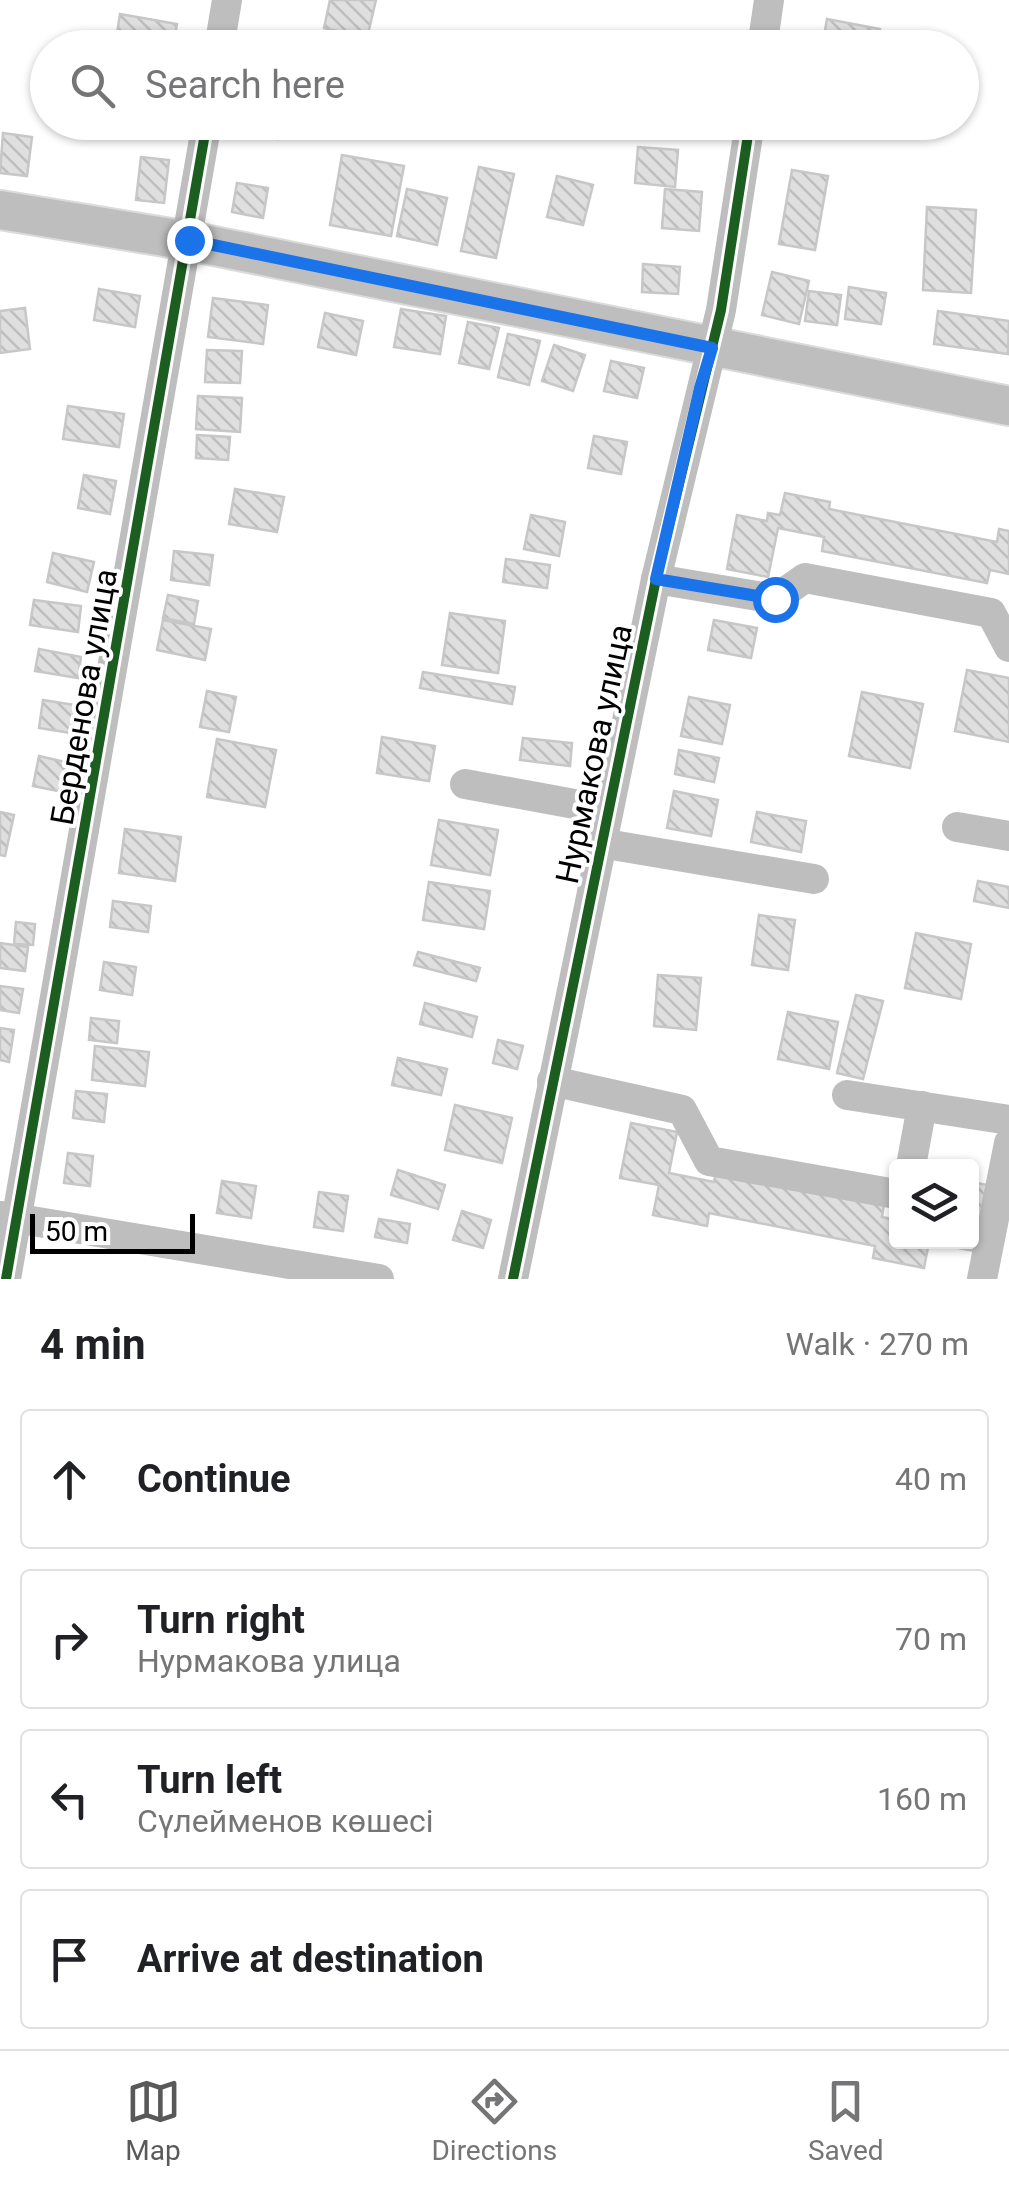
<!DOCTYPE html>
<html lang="en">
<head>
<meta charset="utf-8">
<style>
  body { margin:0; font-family:Roboto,sans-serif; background:#f6f6f6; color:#202124 }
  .controls { position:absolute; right:30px; bottom:30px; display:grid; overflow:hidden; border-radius:10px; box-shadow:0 2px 8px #0004 }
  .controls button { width:90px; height:90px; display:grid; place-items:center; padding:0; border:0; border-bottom:2px solid #e0e0e0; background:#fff; color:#202124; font:50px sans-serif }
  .scale { position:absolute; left:30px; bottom:25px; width:165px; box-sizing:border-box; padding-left:10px; border:5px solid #000; border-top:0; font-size:28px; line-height:35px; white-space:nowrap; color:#000; -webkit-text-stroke:8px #fff; paint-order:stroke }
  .stop { position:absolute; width:30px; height:30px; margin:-22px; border:8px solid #1a73e8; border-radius:50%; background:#fff }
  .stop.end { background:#1a73e8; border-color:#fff; box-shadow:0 2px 10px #0008 }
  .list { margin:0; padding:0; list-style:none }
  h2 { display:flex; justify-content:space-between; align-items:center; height:130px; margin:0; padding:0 40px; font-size:42px }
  h2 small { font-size:32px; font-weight:400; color:#757577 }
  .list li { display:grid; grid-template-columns:65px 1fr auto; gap:30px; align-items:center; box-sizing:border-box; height:140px; margin:0 20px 20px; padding:0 20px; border:2px solid #e0e0e0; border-radius:10px }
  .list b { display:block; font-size:38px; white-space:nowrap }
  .list p { margin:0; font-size:32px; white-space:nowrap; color:#757577 }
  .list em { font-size:32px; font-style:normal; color:#757577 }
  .icon { flex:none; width:55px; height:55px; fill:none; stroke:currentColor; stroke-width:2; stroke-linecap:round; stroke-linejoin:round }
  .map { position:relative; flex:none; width:1009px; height:1279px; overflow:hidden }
  .search { position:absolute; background:#fff; box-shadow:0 2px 8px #0004; left:30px; right:30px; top:30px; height:110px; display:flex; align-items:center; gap:25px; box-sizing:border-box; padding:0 35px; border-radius:55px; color:#757577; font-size:38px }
  .sheet { height:770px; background:#fff }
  nav { display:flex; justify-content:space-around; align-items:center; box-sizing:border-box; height:140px; border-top:2px solid #e0e0e0; background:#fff; font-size:28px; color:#757577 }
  nav a { display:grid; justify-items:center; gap:5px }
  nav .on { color:#595959 }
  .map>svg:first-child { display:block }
  .building { fill:url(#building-back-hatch); stroke:#c7c7c7; stroke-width:2.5 }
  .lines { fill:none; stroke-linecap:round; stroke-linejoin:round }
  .major-casing { stroke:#dbdbdb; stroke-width:42 }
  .minor { stroke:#bebebe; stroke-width:30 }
  .major { stroke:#bebebe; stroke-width:38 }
  .cycleway-casing { stroke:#fff; stroke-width:16 }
  .cycleway { stroke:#1b5e20; stroke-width:10 }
  .route { stroke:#1a73e8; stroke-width:12 }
  .labels { text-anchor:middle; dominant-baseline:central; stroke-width:8; stroke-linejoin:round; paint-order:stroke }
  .street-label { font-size:32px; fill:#000; stroke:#fff }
</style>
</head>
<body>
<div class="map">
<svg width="1009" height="1279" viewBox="0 0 1009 1279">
  <defs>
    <pattern id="building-back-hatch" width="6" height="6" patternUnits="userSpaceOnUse" patternTransform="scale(2.5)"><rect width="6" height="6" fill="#dfdfdf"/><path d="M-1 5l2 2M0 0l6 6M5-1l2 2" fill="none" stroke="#bebebe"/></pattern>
  </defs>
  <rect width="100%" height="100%" fill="#fff"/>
  <!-- building -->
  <g class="building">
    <path d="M 330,0 L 376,0 L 367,38 L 324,28 Z"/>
    <path d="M 120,14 L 177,24 L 173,48 L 115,47 Z"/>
    <path d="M 827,19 L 880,29 L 877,48 L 822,48 Z"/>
    <path d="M 246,122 L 281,122 L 278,139 L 244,133 Z"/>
    <path d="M 634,122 L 690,122 L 689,134 L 633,130 Z"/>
    <path d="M 3,133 L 32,137 L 27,176 L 0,173 Z"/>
    <path d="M 638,147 L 678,150 L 675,187 L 635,183 Z"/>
    <path d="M 342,155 L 404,166 L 391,236 L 330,225 Z"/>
    <path d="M 141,157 L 169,160 L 164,203 L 136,200 Z"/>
    <path d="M 479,167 L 514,174 L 496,258 L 461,251 Z"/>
    <path d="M 792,170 L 828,176 L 815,250 L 779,244 Z"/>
    <path d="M 557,176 L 593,185 L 583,225 L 547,217 Z"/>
    <path d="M 237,183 L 268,188 L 263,218 L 232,212 Z"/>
    <path d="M 407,189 L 447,198 L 437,245 L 397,236 Z"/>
    <path d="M 665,189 L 702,192 L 699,231 L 662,228 Z"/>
    <path d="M 927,207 L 976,210 L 971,293 L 923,290 Z"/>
    <path d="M 643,264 L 680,267 L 678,294 L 642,292 Z"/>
    <path d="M 772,272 L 809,281 L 799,324 L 762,315 Z"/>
    <path d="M 849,287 L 886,293 L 881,324 L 845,319 Z"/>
    <path d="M 99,289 L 140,296 L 135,327 L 94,320 Z"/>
    <path d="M 809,291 L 841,295 L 837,325 L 805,321 Z"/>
    <path d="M 213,298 L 268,305 L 263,344 L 208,337 Z"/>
    <path d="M 25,308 L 30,349 L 0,353 L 0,311 Z"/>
    <path d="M 401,309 L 446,316 L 440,354 L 394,347 Z"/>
    <path d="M 938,311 L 1009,321 L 1008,354 L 934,344 Z"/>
    <path d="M 325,313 L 363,321 L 356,355 L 318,347 Z"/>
    <path d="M 468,322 L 499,328 L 489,369 L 459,363 Z"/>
    <path d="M 508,334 L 540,341 L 529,385 L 498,377 Z"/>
    <path d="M 554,345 L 585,355 L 573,391 L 542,381 Z"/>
    <path d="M 207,350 L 242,351 L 240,383 L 205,382 Z"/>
    <path d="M 611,361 L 644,368 L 637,398 L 604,391 Z"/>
    <path d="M 198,396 L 242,398 L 240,432 L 196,429 Z"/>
    <path d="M 68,406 L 124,414 L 119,447 L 63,439 Z"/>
    <path d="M 197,435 L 230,437 L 228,460 L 196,458 Z"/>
    <path d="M 594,436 L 627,442 L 621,474 L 588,468 Z"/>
    <path d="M 84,475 L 116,481 L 110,514 L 78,508 Z"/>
    <path d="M 235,489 L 284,497 L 277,532 L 229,524 Z"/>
    <path d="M 785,493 L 830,502 L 829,509 L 997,542 L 999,529 L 1009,531 L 1009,574 L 990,570 L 987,583 L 822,551 L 824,537 L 778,528 L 768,577 L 727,569 L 737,515 L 767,521 L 768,513 L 780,515 Z"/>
    <path d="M 531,515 L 565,522 L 559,556 L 524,549 Z"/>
    <path d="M 174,551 L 213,555 L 209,585 L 171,580 Z"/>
    <path d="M 53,553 L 94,562 L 87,592 L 47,582 Z"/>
    <path d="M 506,559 L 550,565 L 547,588 L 503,582 Z"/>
    <path d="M 168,595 L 198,601 L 194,624 L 163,618 Z"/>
    <path d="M 34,600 L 81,606 L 78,632 L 30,625 Z"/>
    <path d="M 450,613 L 505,621 L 498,673 L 442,665 Z"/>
    <path d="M 163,620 L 211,629 L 205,660 L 157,650 Z"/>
    <path d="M 714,620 L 757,628 L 751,658 L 708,650 Z"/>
    <path d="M 39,649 L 81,657 L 78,678 L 35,671 Z"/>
    <path d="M 967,670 L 1009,678 L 1009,742 L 955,731 Z"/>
    <path d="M 423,672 L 515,687 L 512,704 L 420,688 Z"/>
    <path d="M 207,691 L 236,697 L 229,732 L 200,727 Z"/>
    <path d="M 862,692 L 923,704 L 910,768 L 849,756 Z"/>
    <path d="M 689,697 L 730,705 L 722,744 L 681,736 Z"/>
    <path d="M 43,700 L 75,705 L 71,733 L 39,728 Z"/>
    <path d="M 382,737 L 435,746 L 429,781 L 377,773 Z"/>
    <path d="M 523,738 L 572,743 L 570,766 L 520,760 Z"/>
    <path d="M 217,739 L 276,750 L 265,807 L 207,797 Z"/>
    <path d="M 679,750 L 719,758 L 714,782 L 675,774 Z"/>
    <path d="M 39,756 L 69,763 L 63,792 L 33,786 Z"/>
    <path d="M 674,791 L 718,800 L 711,836 L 667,828 Z"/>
    <path d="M 0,812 L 14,815 L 5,856 L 0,855 Z"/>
    <path d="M 757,812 L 806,821 L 801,852 L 751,842 Z"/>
    <path d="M 439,820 L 498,830 L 490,875 L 431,865 Z"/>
    <path d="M 125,829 L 181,837 L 175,881 L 119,873 Z"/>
    <path d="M 978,881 L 1009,887 L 1009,908 L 974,901 Z"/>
    <path d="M 429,882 L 490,891 L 484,929 L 423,920 Z"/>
    <path d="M 113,901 L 151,906 L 148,932 L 110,927 Z"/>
    <path d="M 759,915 L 795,920 L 788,970 L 752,965 Z"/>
    <path d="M 16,922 L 35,924 L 33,945 L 14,944 Z"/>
    <path d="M 916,933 L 971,944 L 961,999 L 905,988 Z"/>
    <path d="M 0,943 L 28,947 L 25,971 L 0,968 Z"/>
    <path d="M 418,952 L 480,968 L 476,981 L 414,965 Z"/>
    <path d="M 104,962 L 136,967 L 132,995 L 100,990 Z"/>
    <path d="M 658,975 L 701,978 L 696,1030 L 654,1026 Z"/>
    <path d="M 0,986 L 23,989 L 19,1013 L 0,1010 Z"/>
    <path d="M 856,995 L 883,1001 L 863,1079 L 837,1073 Z"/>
    <path d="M 425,1003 L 477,1017 L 472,1037 L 420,1024 Z"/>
    <path d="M 788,1012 L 838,1022 L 829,1069 L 778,1059 Z"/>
    <path d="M 91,1018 L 119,1021 L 117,1043 L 89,1040 Z"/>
    <path d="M 0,1028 L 14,1030 L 9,1062 L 0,1060 Z"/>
    <path d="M 498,1040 L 523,1046 L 517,1069 L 493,1063 Z"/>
    <path d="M 95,1046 L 149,1052 L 145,1086 L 92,1080 Z"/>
    <path d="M 398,1058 L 447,1069 L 441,1095 L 392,1085 Z"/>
    <path d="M 76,1091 L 107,1094 L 104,1122 L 73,1118 Z"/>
    <path d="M 455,1105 L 512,1118 L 502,1163 L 445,1150 Z"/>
    <path d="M 631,1123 L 677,1132 L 669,1173 L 714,1182 L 716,1172 L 884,1204 L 882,1217 L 896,1220 L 896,1242 L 972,1242 L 972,1182 L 987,1185 L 974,1251 L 929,1242 L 924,1268 L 873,1258 L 875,1246 L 709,1213 L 707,1226 L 653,1215 L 659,1185 L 620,1178 Z"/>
    <path d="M 68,1153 L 93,1156 L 90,1186 L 64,1183 Z"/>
    <path d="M 398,1170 L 445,1185 L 438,1209 L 391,1195 Z"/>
    <path d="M 222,1181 L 256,1186 L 251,1218 L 217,1213 Z"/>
    <path d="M 319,1192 L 348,1196 L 343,1231 L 314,1227 Z"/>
    <path d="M 462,1211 L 491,1220 L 483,1248 L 453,1240 Z"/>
    <path d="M 379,1219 L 410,1224 L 407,1243 L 375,1237 Z"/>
  </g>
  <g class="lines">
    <!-- major casing -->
    <g class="major-casing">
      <path id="major" d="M 0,210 L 189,241 L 1009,406"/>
    </g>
    <!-- minor -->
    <g class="minor">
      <path d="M 219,48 L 227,0"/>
      <path d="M 762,48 L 769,0"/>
      <path d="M 656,579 L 775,599 L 805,578 L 991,613 L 1009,647"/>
      <path d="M 465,784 L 607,810"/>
      <path d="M 957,827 L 1009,836"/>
      <path d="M 600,843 L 814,879"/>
      <path d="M 552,1081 L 682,1110 L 709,1161 L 896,1194"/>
      <path d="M 847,1095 L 1009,1120"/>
      <path d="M 911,1166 L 922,1106"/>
      <path d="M 2,1216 L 379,1279"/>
      <path d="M 6,1279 L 207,122"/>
      <path d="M 513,1279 L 656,579 L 721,310 L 750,122"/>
      <path d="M 982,1279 L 1009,1143"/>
    </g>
    <!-- major -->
    <use href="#major" class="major"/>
    <!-- cycleway casing -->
    <g class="cycleway-casing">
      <g id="cycleway">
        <path d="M 6,1279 L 207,122"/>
        <path d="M 513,1279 L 656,579 L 721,310 L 750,122"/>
      </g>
    </g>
    <!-- cycleway -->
    <use href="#cycleway" class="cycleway"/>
  </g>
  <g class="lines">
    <!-- route -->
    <path class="route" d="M 189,240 L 712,348 L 700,388 L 656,579 L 775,599"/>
  </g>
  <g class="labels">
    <!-- street labels -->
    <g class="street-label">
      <text transform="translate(84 697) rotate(-80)">Берденова улица</text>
      <text transform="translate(594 754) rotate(-78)">Нурмакова улица</text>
    </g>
  </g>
</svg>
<div class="controls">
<button><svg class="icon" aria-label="layers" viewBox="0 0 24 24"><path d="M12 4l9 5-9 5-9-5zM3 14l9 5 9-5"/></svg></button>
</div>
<div class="scale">50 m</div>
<div class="stop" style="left:775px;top:599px"></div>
<div class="stop end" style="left:189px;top:240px"></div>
<div class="search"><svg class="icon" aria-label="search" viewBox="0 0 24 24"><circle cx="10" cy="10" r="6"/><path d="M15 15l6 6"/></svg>Search here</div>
</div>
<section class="sheet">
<h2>4 min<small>Walk · 270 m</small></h2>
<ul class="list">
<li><svg class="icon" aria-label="ahead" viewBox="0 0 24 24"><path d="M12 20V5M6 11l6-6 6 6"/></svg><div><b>Continue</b></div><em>40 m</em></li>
<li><svg class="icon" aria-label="right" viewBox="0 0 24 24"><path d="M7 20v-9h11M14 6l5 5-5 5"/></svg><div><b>Turn right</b><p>Нурмакова улица</p></div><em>70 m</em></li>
<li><svg class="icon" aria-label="left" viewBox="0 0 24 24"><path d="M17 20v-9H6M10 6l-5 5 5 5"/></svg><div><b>Turn left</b><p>Сүлейменов көшесі</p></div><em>160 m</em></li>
<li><svg class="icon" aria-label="arrive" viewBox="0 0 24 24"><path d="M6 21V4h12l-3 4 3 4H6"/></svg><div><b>Arrive at destination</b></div></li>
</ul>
</section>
<nav>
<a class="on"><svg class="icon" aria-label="map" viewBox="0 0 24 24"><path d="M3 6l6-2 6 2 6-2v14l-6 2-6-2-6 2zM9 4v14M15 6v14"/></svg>Map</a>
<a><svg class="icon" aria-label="directions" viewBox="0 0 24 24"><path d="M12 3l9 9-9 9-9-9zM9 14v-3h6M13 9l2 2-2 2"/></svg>Directions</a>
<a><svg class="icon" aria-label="saved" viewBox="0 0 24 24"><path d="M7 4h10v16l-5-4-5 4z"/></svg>Saved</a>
</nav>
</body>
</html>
